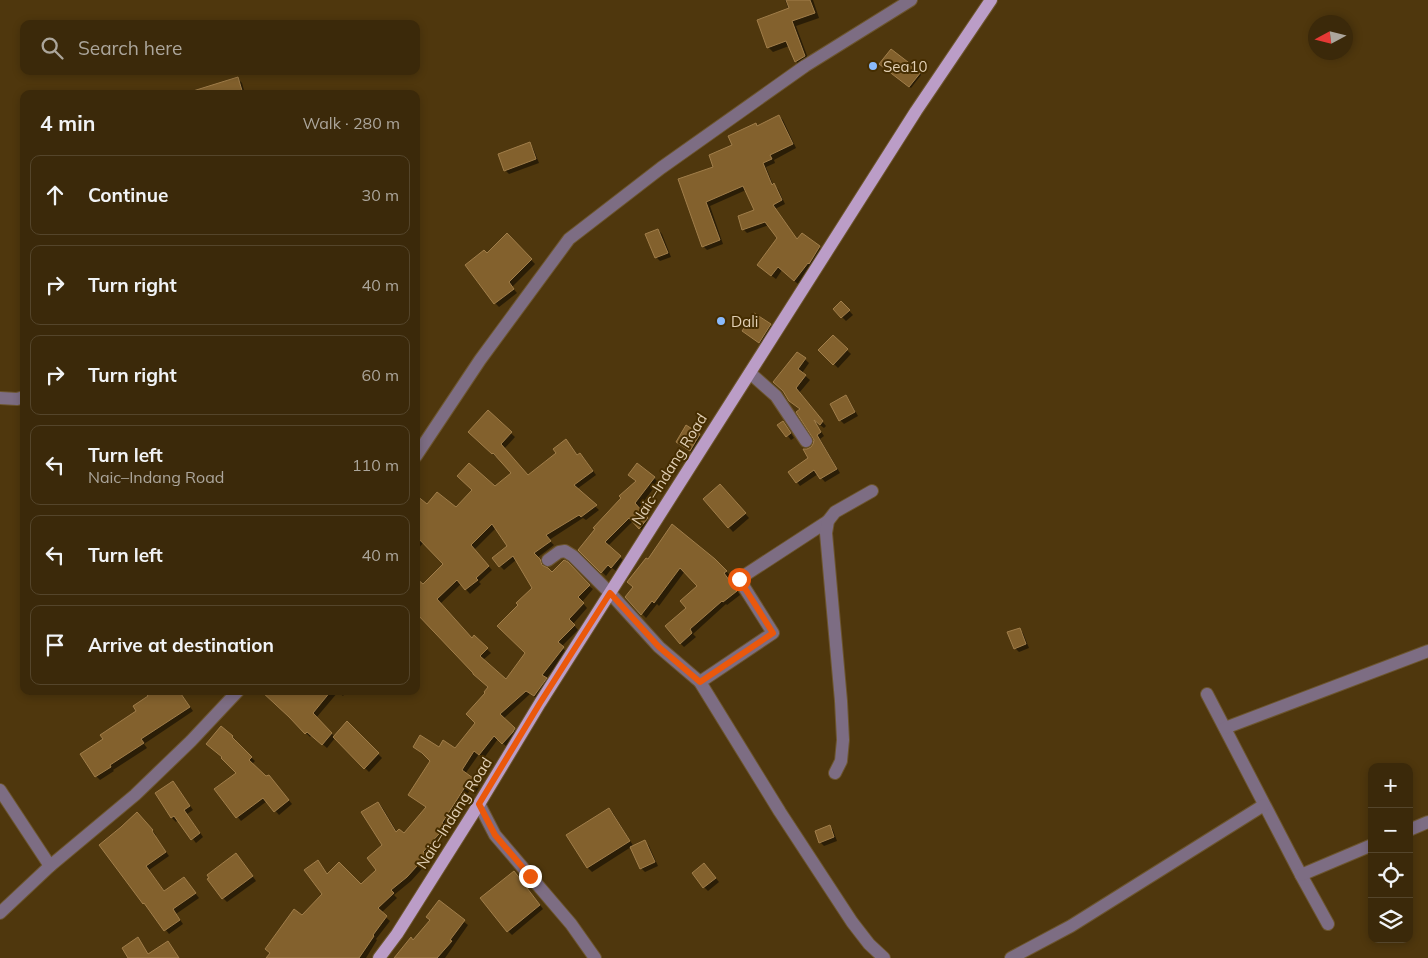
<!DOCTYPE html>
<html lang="en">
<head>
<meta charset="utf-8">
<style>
  body { margin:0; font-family:Mulish,sans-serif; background:#423113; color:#f1f3f6 }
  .controls { position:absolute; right:15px; bottom:15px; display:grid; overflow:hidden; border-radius:10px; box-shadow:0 2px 8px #0003 }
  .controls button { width:45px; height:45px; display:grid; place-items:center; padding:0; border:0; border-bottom:1px solid #54452b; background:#3b290a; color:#f1f3f6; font:25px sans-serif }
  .compass { position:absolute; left:1308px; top:15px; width:45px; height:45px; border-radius:50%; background:#3b290a; box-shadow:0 2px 8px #0003; rotate:263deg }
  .stop { position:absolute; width:15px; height:15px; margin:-11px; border:4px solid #ea580c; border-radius:50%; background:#fff }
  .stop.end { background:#ea580c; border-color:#fff; box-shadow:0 1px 5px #0008 }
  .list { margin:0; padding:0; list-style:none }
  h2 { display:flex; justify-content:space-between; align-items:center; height:65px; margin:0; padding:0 20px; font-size:21px }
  h2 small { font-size:16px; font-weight:400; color:#aca69c }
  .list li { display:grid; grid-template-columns:32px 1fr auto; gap:15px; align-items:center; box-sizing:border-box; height:80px; margin:0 10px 10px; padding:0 10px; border:1px solid #54452b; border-radius:10px }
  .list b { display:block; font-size:19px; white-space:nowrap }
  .list p { margin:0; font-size:16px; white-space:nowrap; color:#aca69c }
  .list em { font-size:16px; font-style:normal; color:#aca69c }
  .icon { flex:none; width:28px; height:28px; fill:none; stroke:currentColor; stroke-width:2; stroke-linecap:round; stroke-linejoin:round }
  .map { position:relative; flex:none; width:1428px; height:958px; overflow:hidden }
  .search { position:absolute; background:#3b290a; box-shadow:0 2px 8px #0003; left:20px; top:20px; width:400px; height:55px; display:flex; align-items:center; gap:12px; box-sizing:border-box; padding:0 18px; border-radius:10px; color:#aca69c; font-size:19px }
  .panel { position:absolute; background:#3b290a; box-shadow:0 2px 8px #0003; left:20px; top:90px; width:400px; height:605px; border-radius:10px }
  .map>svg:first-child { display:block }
  .shadow { fill:#0007; fill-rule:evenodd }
  .building { fill:#83612d; stroke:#a17e4a; fill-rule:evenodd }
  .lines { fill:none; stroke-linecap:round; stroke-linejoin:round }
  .minor-casing { stroke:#6c552e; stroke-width:14 }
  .major-casing { stroke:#6c552e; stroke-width:14 }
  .minor { stroke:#7d6d83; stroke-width:12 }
  .major { stroke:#bb9dc7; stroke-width:12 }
  .route { stroke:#ea580c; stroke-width:6 }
  .poi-dot { fill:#8abafc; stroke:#452d01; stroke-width:2 }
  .labels { text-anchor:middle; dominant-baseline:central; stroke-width:4; stroke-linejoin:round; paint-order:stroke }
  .poi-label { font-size:15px; fill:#e1cfb4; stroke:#452d01; text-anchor:start }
  .street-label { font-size:15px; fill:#e1cfb4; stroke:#452d01 }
</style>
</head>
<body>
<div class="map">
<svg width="1428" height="958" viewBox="0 0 1428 958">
  <rect width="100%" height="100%" fill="#4f370d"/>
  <!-- shadow -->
  <g class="shadow">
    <path d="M 785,0 L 813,0 L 819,18 L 796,26 L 809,61 L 800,66 L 796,61 L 789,46 L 773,52 L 768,47 L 789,10 Z"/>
    <path d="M 882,65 L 920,73 L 921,75 L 911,88 Z"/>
    <path d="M 238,79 L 242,83 L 245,94 L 211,94 Z"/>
    <path d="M 779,116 L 783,120 L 796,148 L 774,160 L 775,163 L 766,167 L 773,185 L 778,189 L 785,204 L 775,209 L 798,241 L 802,235 L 824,251 L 798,284 L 782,270 L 776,279 L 762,269 L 778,238 L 769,225 L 747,233 L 743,229 L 756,211 L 746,190 L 710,206 L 723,244 L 707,250 L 703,246 L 680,180 L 715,167 L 734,146 L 757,127 Z"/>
    <path d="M 529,144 L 533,148 L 539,163 L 509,174 L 505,170 Z"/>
    <path d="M 658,230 L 662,234 L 671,257 L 660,261 L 656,257 Z"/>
    <path d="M 507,235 L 535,264 L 512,287 L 517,293 L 499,307 L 495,303 L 487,254 Z"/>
    <path d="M 841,302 L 853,315 L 846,321 L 834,309 Z"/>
    <path d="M 770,325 L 774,329 L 764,346 L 748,335 Z"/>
    <path d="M 833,337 L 851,354 L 838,368 L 820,350 Z"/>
    <path d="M 798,353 L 809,363 L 802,373 L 810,380 L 799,393 L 826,426 L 824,428 L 814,421 L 824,436 L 820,439 L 840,473 L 825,482 L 818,474 L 800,486 L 797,482 L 810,458 L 812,448 L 815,441 L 801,410 L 795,405 Z"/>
    <path d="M 845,396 L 849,400 L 858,416 L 844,424 L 840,420 L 831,404 Z"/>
    <path d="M 488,412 L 515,437 L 504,449 L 528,476 L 569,445 L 578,456 L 580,454 L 584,458 L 596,475 L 577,489 L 599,510 L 586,520 L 583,518 L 549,540 L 554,545 L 537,558 L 544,565 L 545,568 L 552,574 L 589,586 L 593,589 L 582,602 L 587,608 L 573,624 L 578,630 L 561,647 L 567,652 L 546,679 L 550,682 L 538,699 L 530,694 L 503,719 L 518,733 L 507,747 L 498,739 L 484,758 L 479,754 L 465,774 L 480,786 L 475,794 L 470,790 L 445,827 L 449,831 L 426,856 L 430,860 L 411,881 L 394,895 L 397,898 L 381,913 L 390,921 L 376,939 L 377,940 L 366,958 L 268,958 L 302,916 L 323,894 L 321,866 L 328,875 L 361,886 L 378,870 L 384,846 L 378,803 L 382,807 L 397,832 L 404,835 L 427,808 L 431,761 L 414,747 L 455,749 L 477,723 L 489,687 L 423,586 L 445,565 L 424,542 L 416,551 L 416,499 L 427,506 L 456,509 L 495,488 L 513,473 L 498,456 L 496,457 L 470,432 ZM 496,528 L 509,546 L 500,566 L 504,570 L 516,560 L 533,588 L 526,653 L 506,680 L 483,660 L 491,653 L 474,637 L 472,639 L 440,604 L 461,584 L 470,594 L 481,584 L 479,582 L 492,570 L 474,550 Z"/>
    <path d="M 779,425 L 787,427 L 794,438 L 791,440 Z"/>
    <path d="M 687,427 L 703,439 L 694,454 L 677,441 Z"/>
    <path d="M 654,478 L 658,482 L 639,508 L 651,522 L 644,532 L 633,521 L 608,546 L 624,561 L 616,571 L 612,568 L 606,576 L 580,550 L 637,482 L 633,479 Z"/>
    <path d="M 724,489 L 749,518 L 733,532 L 704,499 Z"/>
    <path d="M 647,559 L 719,564 L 730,575 L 728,577 L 740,595 L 727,605 L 726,604 L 693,634 L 696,637 L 684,647 L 680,643 L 688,609 L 699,586 L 685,571 L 659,606 L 657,604 L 646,618 L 626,597 L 634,587 Z"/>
    <path d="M 1019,629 L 1023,633 L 1029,648 L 1019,652 L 1015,648 Z"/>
    <path d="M 24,678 L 24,687 L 20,681 Z"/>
    <path d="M 26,691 L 37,691 L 30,695 Z"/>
    <path d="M 179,691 L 193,711 L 144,744 L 147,748 L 113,770 L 114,771 L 100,780 L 96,776 L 104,740 Z"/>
    <path d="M 265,691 L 347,691 L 343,696 L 338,692 L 316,718 L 335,737 L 347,723 L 382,758 L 369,772 L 335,738 L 327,748 L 312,735 L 310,737 Z"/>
    <path d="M 232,737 L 236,740 L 235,742 L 255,761 L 252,764 L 266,778 L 272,780 L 292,804 L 279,815 L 267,801 L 241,821 L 216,790 L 238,773 Z"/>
    <path d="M 173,782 L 193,810 L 187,814 L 203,837 L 196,843 L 178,820 L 176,822 L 172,818 L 156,794 Z"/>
    <path d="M 609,809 L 613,813 L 634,847 L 645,842 L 649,846 L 658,866 L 645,872 L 641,868 L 631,847 L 592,872 L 588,868 L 568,835 Z"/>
    <path d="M 137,813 L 156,835 L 155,836 L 169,856 L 149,870 L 165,892 L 184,879 L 199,898 L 176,914 L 183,924 L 169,934 L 148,907 Z"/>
    <path d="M 829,826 L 833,830 L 837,841 L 824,846 L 820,842 Z"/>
    <path d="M 240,859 L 256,881 L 227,902 L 223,898 Z"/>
    <path d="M 708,869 L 719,882 L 708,891 L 704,887 Z"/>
    <path d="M 518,877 L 543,909 L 512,935 L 508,931 Z"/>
    <path d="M 439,902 L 468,925 L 445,958 L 395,958 L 413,941 L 431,920 Z"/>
  </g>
  <!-- building -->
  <g class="building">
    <path d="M 786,0 L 810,0 L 815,13 L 792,21 L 805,56 L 795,62 L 786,41 L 767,48 L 757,20 L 789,8 Z"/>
    <path d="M 891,49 L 921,72 L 909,87 L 879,64 Z"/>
    <path d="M 238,77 L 243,94 L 193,94 L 193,91 Z"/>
    <path d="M 779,115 L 793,144 L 770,155 L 772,159 L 763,163 L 772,185 L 774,183 L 782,200 L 773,205 L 797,239 L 802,233 L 820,246 L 809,264 L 808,263 L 794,281 L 778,267 L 771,276 L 757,265 L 777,238 L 765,222 L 742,230 L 738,216 L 754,210 L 743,186 L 706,202 L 720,240 L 702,247 L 678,179 L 713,167 L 709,155 L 732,145 L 728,136 L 756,123 L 757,126 Z"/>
    <path d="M 530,142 L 536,159 L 504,171 L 498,154 Z"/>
    <path d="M 658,229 L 668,253 L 655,258 L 645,234 Z"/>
    <path d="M 507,233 L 532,259 L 509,282 L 514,289 L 494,304 L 465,265 L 484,250 L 487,253 Z"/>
    <path d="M 841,301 L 850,310 L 841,318 L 833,309 Z"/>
    <path d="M 754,313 L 771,324 L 759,343 L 742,331 Z"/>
    <path d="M 833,335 L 848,349 L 833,365 L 818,350 Z"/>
    <path d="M 797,352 L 806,358 L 798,369 L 806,375 L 796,388 L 823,421 L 820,425 L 814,420 L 821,432 L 817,435 L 837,469 L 820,479 L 814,470 L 796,483 L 788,472 L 808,458 L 803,449 L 807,449 L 811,447 L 813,444 L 814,440 L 796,412 L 800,409 L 789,401 L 783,391 L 773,382 Z"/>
    <path d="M 846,395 L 855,412 L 839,421 L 830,404 Z"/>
    <path d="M 488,410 L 512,432 L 501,444 L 528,475 L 556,453 L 553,449 L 566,439 L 577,455 L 580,453 L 593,471 L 574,485 L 597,505 L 581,517 L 579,515 L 546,535 L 551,541 L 534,553 L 540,559 L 542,565 L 548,568 L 552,572 L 564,560 L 568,562 L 590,585 L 578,597 L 584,603 L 569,619 L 575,625 L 558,642 L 564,647 L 542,675 L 547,678 L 534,696 L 526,691 L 500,714 L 515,728 L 513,732 L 502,744 L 494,736 L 479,755 L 474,751 L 462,770 L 477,781 L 470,791 L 465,787 L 442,823 L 446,826 L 423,852 L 427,855 L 407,877 L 391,890 L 394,893 L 378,908 L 387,916 L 373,935 L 374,936 L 359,958 L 266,958 L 270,953 L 265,949 L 294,909 L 302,915 L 322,894 L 304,870 L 318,860 L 327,874 L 339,862 L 361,884 L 376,870 L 367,858 L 382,845 L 361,812 L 378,802 L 396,832 L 399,829 L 404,833 L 426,807 L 408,795 L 430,761 L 422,753 L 413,747 L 420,735 L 439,747 L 443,740 L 455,748 L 475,723 L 466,714 L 485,693 L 484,692 L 488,687 L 473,674 L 473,673 L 416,613 L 416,578 L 423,584 L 443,564 L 416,536 L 416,495 L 427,504 L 437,492 L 456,507 L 472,490 L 457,476 L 469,463 L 495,486 L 511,473 L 493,453 L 492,454 L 468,432 ZM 492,524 L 507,546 L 492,558 L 499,567 L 513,556 L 532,588 L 516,603 L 518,605 L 497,626 L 525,653 L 506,679 L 480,656 L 488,648 L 474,635 L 472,638 L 437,599 L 457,580 L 465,590 L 478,580 L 476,578 L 489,566 L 471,545 Z"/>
    <path d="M 783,421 L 791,433 L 786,437 L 777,425 Z"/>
    <path d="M 686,425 L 700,434 L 690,451 L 676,442 Z"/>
    <path d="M 637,463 L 655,477 L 635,503 L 648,518 L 639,529 L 629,518 L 605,542 L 621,556 L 611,568 L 608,565 L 601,573 L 578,550 L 595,529 L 593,528 L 621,498 L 619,496 L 636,481 L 628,475 Z"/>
    <path d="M 720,484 L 746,513 L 728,528 L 703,499 Z"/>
    <path d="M 672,524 L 715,559 L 727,571 L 724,573 L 737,591 L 723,602 L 722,601 L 690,629 L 692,633 L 680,644 L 665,626 L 686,608 L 680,601 L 697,586 L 680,568 L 654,603 L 652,601 L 641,615 L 625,597 L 633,587 L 627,582 L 646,558 L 648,559 Z"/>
    <path d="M 1020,628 L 1026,644 L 1014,649 L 1007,632 Z"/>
    <path d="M 144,691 L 179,691 L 190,707 L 141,739 L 144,743 L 110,765 L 111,767 L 95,777 L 80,754 L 103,739 L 100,735 L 136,711 L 133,706 L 148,696 Z"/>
    <path d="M 261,691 L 331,691 L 313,713 L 332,733 L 322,745 L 307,732 L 305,734 L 289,717 Z"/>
    <path d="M 347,721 L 379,753 L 364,769 L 333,737 Z"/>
    <path d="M 221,726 L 233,736 L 232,737 L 252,757 L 249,760 L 266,776 L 269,775 L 289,800 L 274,812 L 263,798 L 236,818 L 214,789 L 236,773 L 221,758 L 222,757 L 206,744 Z"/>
    <path d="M 173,781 L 190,806 L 184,810 L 200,833 L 191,840 L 174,816 L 171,818 L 155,793 Z"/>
    <path d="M 609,808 L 630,841 L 587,868 L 566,835 Z"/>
    <path d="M 137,812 L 153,830 L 152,831 L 166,852 L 146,866 L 164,891 L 184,877 L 196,893 L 173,909 L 180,920 L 164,931 L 144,903 L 143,904 L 99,845 L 121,827 Z"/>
    <path d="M 830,825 L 834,837 L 819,843 L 815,831 Z"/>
    <path d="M 645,840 L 655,862 L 640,869 L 630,847 Z"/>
    <path d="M 236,853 L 253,876 L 222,899 L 207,879 L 209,878 L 207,875 Z"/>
    <path d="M 704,863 L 716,878 L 703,888 L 692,873 Z"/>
    <path d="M 514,871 L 540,905 L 507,932 L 480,898 Z"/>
    <path d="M 439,900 L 465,920 L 450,940 L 452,941 L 437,958 L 394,958 L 411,937 L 413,940 L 430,920 L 426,917 Z"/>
    <path d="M 138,937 L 148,954 L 168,941 L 179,958 L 128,958 L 122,948 Z"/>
  </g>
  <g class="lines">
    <!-- minor casing -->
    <g class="minor-casing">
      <g id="minor">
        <path d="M 750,373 L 776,396 L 806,441"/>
        <path d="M 0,398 L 17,399 L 24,397"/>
        <path d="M 416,456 L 480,360 L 569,239 L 661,168 L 805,66 L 911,0"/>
        <path d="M 548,560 L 559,552 L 565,551 L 573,556 L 610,593 L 659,647 L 700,682 L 780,812 L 852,922 L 869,944 L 884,958"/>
        <path d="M 700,682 L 773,633 L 739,579 L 828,521"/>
        <path d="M 1207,694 L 1301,875 L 1328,924"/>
        <path d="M 1225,728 L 1428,651"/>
        <path d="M 835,773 L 841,761 L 843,740 L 841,701 L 826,533 L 828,521 L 835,512 L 872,491"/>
        <path d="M 0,790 L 50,866"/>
        <path d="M 479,804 L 495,835 L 571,924 L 595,958"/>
        <path d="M 1409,830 L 1428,822"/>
        <path d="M 1301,875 L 1372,845"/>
        <path d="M 0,913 L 50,866 L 135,795 L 191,741 L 238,691"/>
        <path d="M 1011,958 L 1071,926 L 1264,805"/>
      </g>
    </g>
    <!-- major casing -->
    <g class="major-casing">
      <path id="major" d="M 379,958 L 397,934 L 479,804 L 540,703 L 916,111 L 991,0"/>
    </g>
    <!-- minor -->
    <use href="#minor" class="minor"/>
    <!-- major -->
    <use href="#major" class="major"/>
  </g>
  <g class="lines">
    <!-- route -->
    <path class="route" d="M 530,876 L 495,835 L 479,804 L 540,703 L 610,593 L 659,647 L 700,682 L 773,633 L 739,579"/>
  </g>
  <!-- markers -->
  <g class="poi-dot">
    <circle cx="873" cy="66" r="5"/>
    <circle cx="721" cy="321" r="5"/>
  </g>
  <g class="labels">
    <!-- poi labels -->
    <g class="poi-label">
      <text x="883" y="66">Sea10</text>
      <text x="731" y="321">Dali</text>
    </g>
    <!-- street labels -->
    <g class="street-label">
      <text transform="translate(669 469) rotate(-58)">Naic–Indang Road</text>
      <text transform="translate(454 813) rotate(-58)">Naic–Indang Road</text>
    </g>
  </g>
</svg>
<div class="controls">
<button>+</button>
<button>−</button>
<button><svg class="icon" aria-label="locate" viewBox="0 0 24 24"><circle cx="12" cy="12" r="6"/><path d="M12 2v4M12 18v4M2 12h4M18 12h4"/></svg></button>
<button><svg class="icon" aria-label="layers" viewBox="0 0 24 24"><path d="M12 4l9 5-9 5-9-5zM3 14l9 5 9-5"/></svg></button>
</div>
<svg class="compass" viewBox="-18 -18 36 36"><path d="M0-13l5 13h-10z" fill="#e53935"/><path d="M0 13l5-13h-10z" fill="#aca69c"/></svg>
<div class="stop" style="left:739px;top:579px"></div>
<div class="stop end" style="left:530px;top:876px"></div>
<div class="search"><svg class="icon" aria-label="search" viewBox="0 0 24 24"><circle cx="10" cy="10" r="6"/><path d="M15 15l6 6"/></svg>Search here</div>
<section class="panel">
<h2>4 min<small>Walk · 280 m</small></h2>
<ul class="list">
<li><svg class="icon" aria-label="ahead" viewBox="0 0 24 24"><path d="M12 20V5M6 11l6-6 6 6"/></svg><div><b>Continue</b></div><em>30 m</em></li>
<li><svg class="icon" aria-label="right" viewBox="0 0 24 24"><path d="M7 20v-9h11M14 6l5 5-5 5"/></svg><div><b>Turn right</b></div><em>40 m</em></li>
<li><svg class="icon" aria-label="right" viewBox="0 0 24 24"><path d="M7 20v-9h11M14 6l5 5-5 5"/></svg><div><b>Turn right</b></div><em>60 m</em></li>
<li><svg class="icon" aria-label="left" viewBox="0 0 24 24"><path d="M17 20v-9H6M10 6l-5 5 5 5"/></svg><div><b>Turn left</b><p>Naic–Indang Road</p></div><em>110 m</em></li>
<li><svg class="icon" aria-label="left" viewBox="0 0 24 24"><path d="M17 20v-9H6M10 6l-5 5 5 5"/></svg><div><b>Turn left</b></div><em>40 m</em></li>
<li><svg class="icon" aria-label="arrive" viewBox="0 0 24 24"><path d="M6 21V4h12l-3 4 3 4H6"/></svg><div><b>Arrive at destination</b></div></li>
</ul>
</section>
</div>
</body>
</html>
